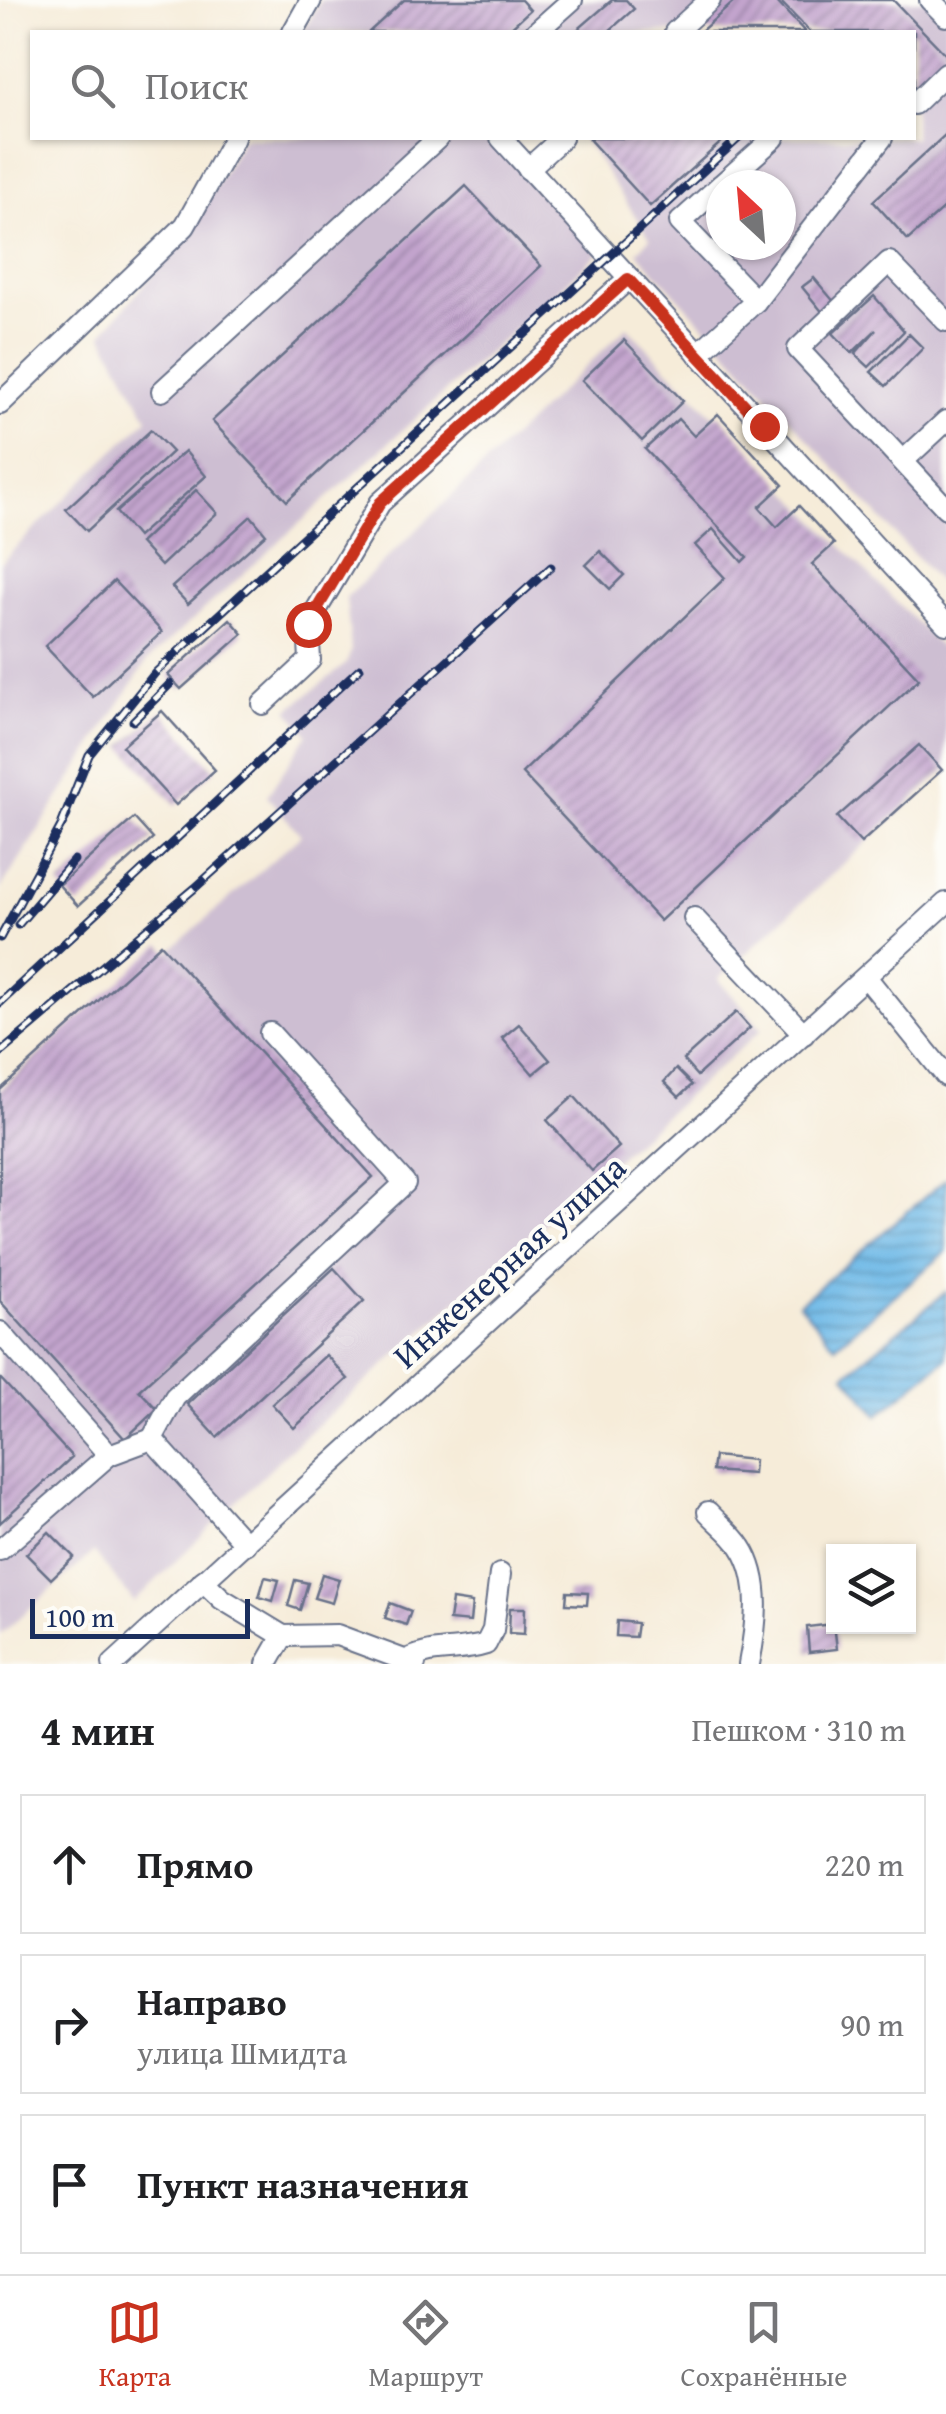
<!DOCTYPE html>
<html lang="ru">
<head>
<meta charset="utf-8">
<style>
  body { margin:0; font-family:"Gentium Book Plus",serif; background:#f2f2f2; color:#202124 }
  .controls { position:absolute; right:30px; bottom:30px; display:grid; overflow:hidden; border-radius:0px; box-shadow:0 2px 8px #0004 }
  .controls button { width:90px; height:90px; display:grid; place-items:center; padding:0; border:0; border-bottom:2px solid #e0e0e0; background:#fff; color:#202124; font:50px sans-serif }
  .compass { position:absolute; left:706px; top:170px; width:90px; height:90px; border-radius:50%; background:#fff; box-shadow:0 2px 8px #0004; rotate:334deg }
  .scale { position:absolute; left:30px; bottom:25px; width:220px; box-sizing:border-box; padding-left:10px; border:5px solid #1b2f5e; border-top:0; font-size:28px; line-height:35px; white-space:nowrap; color:#1b2f5e; -webkit-text-stroke:8px #fdfcf7; paint-order:stroke }
  .stop { position:absolute; width:30px; height:30px; margin:-22px; border:8px solid #c8321e; border-radius:50%; background:#fff }
  .stop.end { background:#c8321e; border-color:#fff; box-shadow:0 2px 10px #0008 }
  .list { margin:0; padding:0; list-style:none }
  h2 { display:flex; justify-content:space-between; align-items:center; height:130px; margin:0; padding:0 40px; font-size:42px }
  h2 small { font-size:32px; font-weight:400; color:#757577 }
  .list li { display:grid; grid-template-columns:65px 1fr auto; gap:30px; align-items:center; box-sizing:border-box; height:140px; margin:0 20px 20px; padding:0 20px; border:2px solid #e0e0e0; border-radius:0px }
  .list b { display:block; font-size:38px; white-space:nowrap }
  .list p { margin:0; font-size:32px; white-space:nowrap; color:#757577 }
  .list em { font-size:32px; font-style:normal; color:#757577 }
  .icon { flex:none; width:55px; height:55px; fill:none; stroke:currentColor; stroke-width:2; stroke-linecap:round; stroke-linejoin:round }
  .map { position:relative; flex:none; width:946px; height:1664px; overflow:hidden }
  .search { position:absolute; background:#fff; box-shadow:0 2px 8px #0004; left:30px; right:30px; top:30px; height:110px; display:flex; align-items:center; gap:25px; box-sizing:border-box; padding:0 35px; border-radius:0px; color:#757577; font-size:38px }
  .sheet { height:610px; background:#fff }
  nav { display:flex; justify-content:space-around; align-items:center; box-sizing:border-box; height:140px; border-top:2px solid #e0e0e0; background:#fff; font-size:28px; color:#757577 }
  nav a { display:grid; justify-items:center; gap:5px }
  nav .on { color:#c8321e }
  .map>svg:first-child { display:block }
  .industrial { fill:#cdbed2; fill-rule:evenodd }
  .water { fill:url(#water-rules); stroke:#4474a2; stroke-width:2.5 }
  .building { fill:url(#building-hatch) }
  .lines { fill:none; stroke-linecap:round; stroke-linejoin:round }
  .minor-casing { stroke:#687189; stroke-width:24 }
  .minor { stroke:#fff; stroke-width:20 }
  .rail-casing { stroke:#1b2f5e; stroke-width:9 }
  .rail { stroke:#fdfcf7; stroke-width:5; stroke-dasharray:15; stroke-linecap:butt }
  .route { stroke:#c8321e; stroke-width:12 }
  .labels { text-anchor:middle; dominant-baseline:central; stroke-width:8; stroke-linejoin:round; paint-order:stroke }
  .street-label { font-size:35px; fill:#1b2f5e; stroke:#fdfcf7 }
</style>
</head>
<body>
<div class="map">
<svg width="946" height="1664" viewBox="0 0 946 1664">
  <defs>
    <pattern id="water-rules" width="6" height="5" patternUnits="userSpaceOnUse" patternTransform="scale(2.5)"><rect width="6" height="5" fill="#6eb9e7"/><path d="M0 2.5h6" fill="none" stroke="#5a97be"/></pattern>
    <pattern id="building-hatch" width="6" height="6" patternUnits="userSpaceOnUse" patternTransform="scale(2.5)"><rect width="6" height="6" fill="#c3a4cd"/><path d="M-1 1l2-2M0 6l6-6M5 7l2-2" fill="none" stroke="#9e86aa"/></pattern>
  </defs>
  <rect width="100%" height="100%" fill="#fdfcf7"/>
  <filter id="ink" filterUnits="userSpaceOnUse"><feTurbulence type="fractalNoise" baseFrequency=".01" numOctaves="2"/><feDisplacementMap in="SourceGraphic" scale="20" xChannelSelector="R" yChannelSelector="G"/><feConvolveMatrix kernelMatrix="1 2 1 2 8 2 1 2 1" color-interpolation-filters="sRGB"/></filter>
  <filter id="wash" filterUnits="userSpaceOnUse"><feTurbulence type="fractalNoise" baseFrequency=".0048" numOctaves="4" result="noise"/><feDisplacementMap in="SourceGraphic" scale="40" xChannelSelector="R" yChannelSelector="G"/><feGaussianBlur stdDeviation="2.25" result="paint"/><feColorMatrix in="noise" values="0 0 0 0 0 0 0 0 0 0 0 0 0 0 0 0 0 1.4 0 .05"/><feComposite in="paint" operator="in"/></filter>
  <g filter="url(#wash)">
    <rect width="100%" height="100%" fill="#f6ecd9"/>
    <!-- industrial -->
    <g class="industrial">
      <path d="M 321,0 L 946,0 L 946,590 L 637,252 L 650,238 L 583,138 L 914,138 L 914,32 L 303,32 ZM 721,185 L 781,185 L 781,245 L 721,245 Z"/>
      <path d="M 243,138 L 512,138 L 600,252 L 147,661 L 0,890 L 0,563 L 148,418 L 102,334 L 188,234 Z"/>
      <path d="M 627,327 L 946,653 L 946,770 L 718,979 L 762,1029 L 285,1454 L 134,1602 L 94,1552 L 0,1635 L 0,1101 L 301,835 L 267,796 L 308,734 L 288,710 L 346,664 L 351,651 L 346,598 Z"/>
    </g>
    <!-- water -->
    <g class="water">
      <path d="M 946,1179 L 946,1252 L 835,1346 L 799,1304 Z"/>
      <path d="M 946,1292 L 946,1359 L 878,1415 L 845,1375 Z"/>
    </g>
    <g id="blocks">
      <!-- building -->
      <g class="building">
        <path d="M 404,0 L 521,0 L 530,10 L 506,32 L 369,32 Z"/>
        <path d="M 612,0 L 626,0 L 634,9 L 608,32 L 575,32 Z"/>
        <path d="M 736,0 L 775,0 L 805,32 L 700,32 Z"/>
        <path d="M 779,0 L 893,0 L 946,55 L 946,66 L 914,97 L 914,32 L 810,32 Z"/>
        <path d="M 946,134 L 946,206 L 908,240 L 873,201 Z"/>
        <path d="M 588,138 L 726,138 L 650,206 Z"/>
        <path d="M 466,186 L 541,266 L 287,501 L 212,421 Z"/>
        <path d="M 814,278 L 836,304 L 824,314 L 802,287 Z"/>
        <path d="M 874,296 L 904,331 L 869,367 L 855,354 L 876,330 L 852,353 L 833,333 Z"/>
        <path d="M 909,334 L 923,348 L 886,386 L 871,372 Z"/>
        <path d="M 624,340 L 683,401 L 642,441 L 582,380 Z"/>
        <path d="M 718,414 L 783,485 L 759,507 L 777,527 L 799,506 L 834,544 L 812,564 L 919,679 L 660,921 L 522,773 L 725,578 L 695,545 L 713,529 L 742,562 L 747,557 L 645,449 L 678,419 L 694,436 Z"/>
        <path d="M 151,430 L 172,452 L 87,531 L 66,509 Z"/>
        <path d="M 185,451 L 206,476 L 137,537 L 116,512 Z"/>
        <path d="M 196,490 L 217,513 L 161,566 L 140,543 Z"/>
        <path d="M 251,516 L 266,534 L 188,604 L 172,587 Z"/>
        <path d="M 600,551 L 624,575 L 610,589 L 586,565 Z"/>
        <path d="M 114,581 L 162,632 L 93,697 L 45,646 Z"/>
        <path d="M 230,619 L 243,634 L 181,689 L 168,675 Z"/>
        <path d="M 162,711 L 215,770 L 176,805 L 122,746 Z"/>
        <path d="M 919,745 L 942,770 L 861,843 L 837,817 Z"/>
        <path d="M 134,818 L 153,839 L 78,906 L 59,885 Z"/>
        <path d="M 161,944 L 373,1177 L 139,1390 L 157,1409 L 125,1439 L 0,1301 L 0,1090 Z"/>
        <path d="M 736,1012 L 750,1028 L 697,1076 L 683,1060 Z"/>
        <path d="M 519,1024 L 550,1060 L 533,1074 L 502,1038 Z"/>
        <path d="M 676,1069 L 692,1085 L 679,1097 L 664,1082 Z"/>
        <path d="M 574,1096 L 619,1147 L 592,1171 L 547,1120 Z"/>
        <path d="M 334,1268 L 364,1301 L 217,1437 L 187,1404 Z"/>
        <path d="M 326,1355 L 348,1379 L 294,1428 L 272,1404 Z"/>
        <path d="M 0,1378 L 72,1457 L 0,1523 Z"/>
        <path d="M 714,1456 L 754,1460 L 753,1474 L 712,1471 Z"/>
        <path d="M 49,1532 L 74,1557 L 51,1579 L 26,1554 Z"/>
        <path d="M 322,1574 L 339,1579 L 332,1603 L 314,1598 Z"/>
        <path d="M 265,1577 L 279,1580 L 273,1601 L 259,1597 Z"/>
        <path d="M 295,1580 L 308,1583 L 300,1610 L 288,1606 Z"/>
        <path d="M 567,1592 L 588,1593 L 587,1605 L 566,1604 Z"/>
        <path d="M 452,1600 L 472,1603 L 470,1622 L 449,1620 Z"/>
        <path d="M 390,1603 L 411,1611 L 406,1625 L 385,1618 Z"/>
        <path d="M 510,1608 L 525,1608 L 524,1634 L 509,1633 Z"/>
        <path d="M 617,1621 L 637,1623 L 635,1637 L 616,1636 Z"/>
        <path d="M 834,1624 L 837,1649 L 809,1652 L 807,1627 Z"/>
      </g>
    </g>
  </g>
  <g filter="url(#ink)">
    <use href="#blocks" fill-opacity="0" stroke="#687189" stroke-width="2.5"/>
    <g class="lines">
      <!-- minor casing -->
      <g class="minor-casing">
        <g id="minor">
          <path d="M 930,0 L 946,16"/>
          <path d="M 293,32 L 311,0"/>
          <path d="M 536,32 L 572,0"/>
          <path d="M 675,32 L 710,0"/>
          <path d="M 914,104 L 946,73"/>
          <path d="M 501,138 L 946,624"/>
          <path d="M 528,169 L 562,138"/>
          <path d="M 721,185 L 680,222 L 756,301"/>
          <path d="M 721,185 L 774,138"/>
          <path d="M 946,321 L 889,262 L 798,349 L 946,508"/>
          <path d="M 698,354 L 756,301 L 882,138"/>
          <path d="M 162,391 L 438,138"/>
          <path d="M 0,404 L 185,226 L 234,138"/>
          <path d="M 903,461 L 946,421"/>
          <path d="M 263,704 L 310,660 L 308,624 L 380,503 L 628,279"/>
          <path d="M 694,918 L 804,1034"/>
          <path d="M 866,977 L 946,1076"/>
          <path d="M 0,1332 L 109,1455 L 152,1439 L 246,1544"/>
          <path d="M 152,1439 L 175,1397 L 405,1183 L 270,1033"/>
          <path d="M 708,1512 C 718,1523 733,1534 741,1547 C 763,1580 756,1628 749,1664"/>
          <path d="M 0,1550 L 109,1455"/>
          <path d="M 203,1581 L 222,1599 L 283,1636 L 337,1635 L 415,1664"/>
          <path d="M 409,1659 C 435,1646 459,1653 486,1644 L 493,1630 L 500,1574"/>
          <path d="M 113,1664 L 946,903"/>
          <path d="M 267,1664 L 283,1636"/>
        </g>
      </g>
      <!-- minor -->
      <use href="#minor" class="minor"/>
      <!-- rail casing -->
      <g class="rail-casing">
        <g id="rail">
          <path d="M 133,721 L 170,684"/>
          <path d="M 62,823 L 89,755 L 155,673 L 739,138"/>
          <path d="M 18,925 L 74,860"/>
          <path d="M 0,938 L 67,815"/>
          <path d="M 0,1003 L 360,668"/>
          <path d="M 0,1053 L 195,888 L 551,567"/>
        </g>
      </g>
      <!-- rail -->
      <use href="#rail" class="rail"/>
    </g>
  </g>
  <g class="lines" filter="url(#ink)">
    <!-- route -->
    <path class="route" d="M 308,624 L 380,503 L 628,279 L 764,426"/>
  </g>
  <g class="labels">
    <!-- street labels -->
    <g class="street-label">
      <text transform="translate(509 1261) rotate(-42)">Инженерная улица</text>
    </g>
  </g>
</svg>
<div class="controls">
<button><svg class="icon" aria-label="layers" viewBox="0 0 24 24"><path d="M12 4l9 5-9 5-9-5zM3 14l9 5 9-5"/></svg></button>
</div>
<svg class="compass" viewBox="-18 -18 36 36"><path d="M0-13l5 13h-10z" fill="#e53935"/><path d="M0 13l5-13h-10z" fill="#757577"/></svg>
<div class="scale">100 m</div>
<div class="stop" style="left:308px;top:624px"></div>
<div class="stop end" style="left:764px;top:426px"></div>
<div class="search"><svg class="icon" aria-label="search" viewBox="0 0 24 24"><circle cx="10" cy="10" r="6"/><path d="M15 15l6 6"/></svg>Поиск</div>
</div>
<section class="sheet">
<h2>4 мин<small>Пешком · 310 m</small></h2>
<ul class="list">
<li><svg class="icon" aria-label="ahead" viewBox="0 0 24 24"><path d="M12 20V5M6 11l6-6 6 6"/></svg><div><b>Прямо</b></div><em>220 m</em></li>
<li><svg class="icon" aria-label="right" viewBox="0 0 24 24"><path d="M7 20v-9h11M14 6l5 5-5 5"/></svg><div><b>Направо</b><p>улица Шмидта</p></div><em>90 m</em></li>
<li><svg class="icon" aria-label="arrive" viewBox="0 0 24 24"><path d="M6 21V4h12l-3 4 3 4H6"/></svg><div><b>Пункт назначения</b></div></li>
</ul>
</section>
<nav>
<a class="on"><svg class="icon" aria-label="map" viewBox="0 0 24 24"><path d="M3 6l6-2 6 2 6-2v14l-6 2-6-2-6 2zM9 4v14M15 6v14"/></svg>Карта</a>
<a><svg class="icon" aria-label="directions" viewBox="0 0 24 24"><path d="M12 3l9 9-9 9-9-9zM9 14v-3h6M13 9l2 2-2 2"/></svg>Маршрут</a>
<a><svg class="icon" aria-label="saved" viewBox="0 0 24 24"><path d="M7 4h10v16l-5-4-5 4z"/></svg>Сохранённые</a>
</nav>
</body>
</html>
